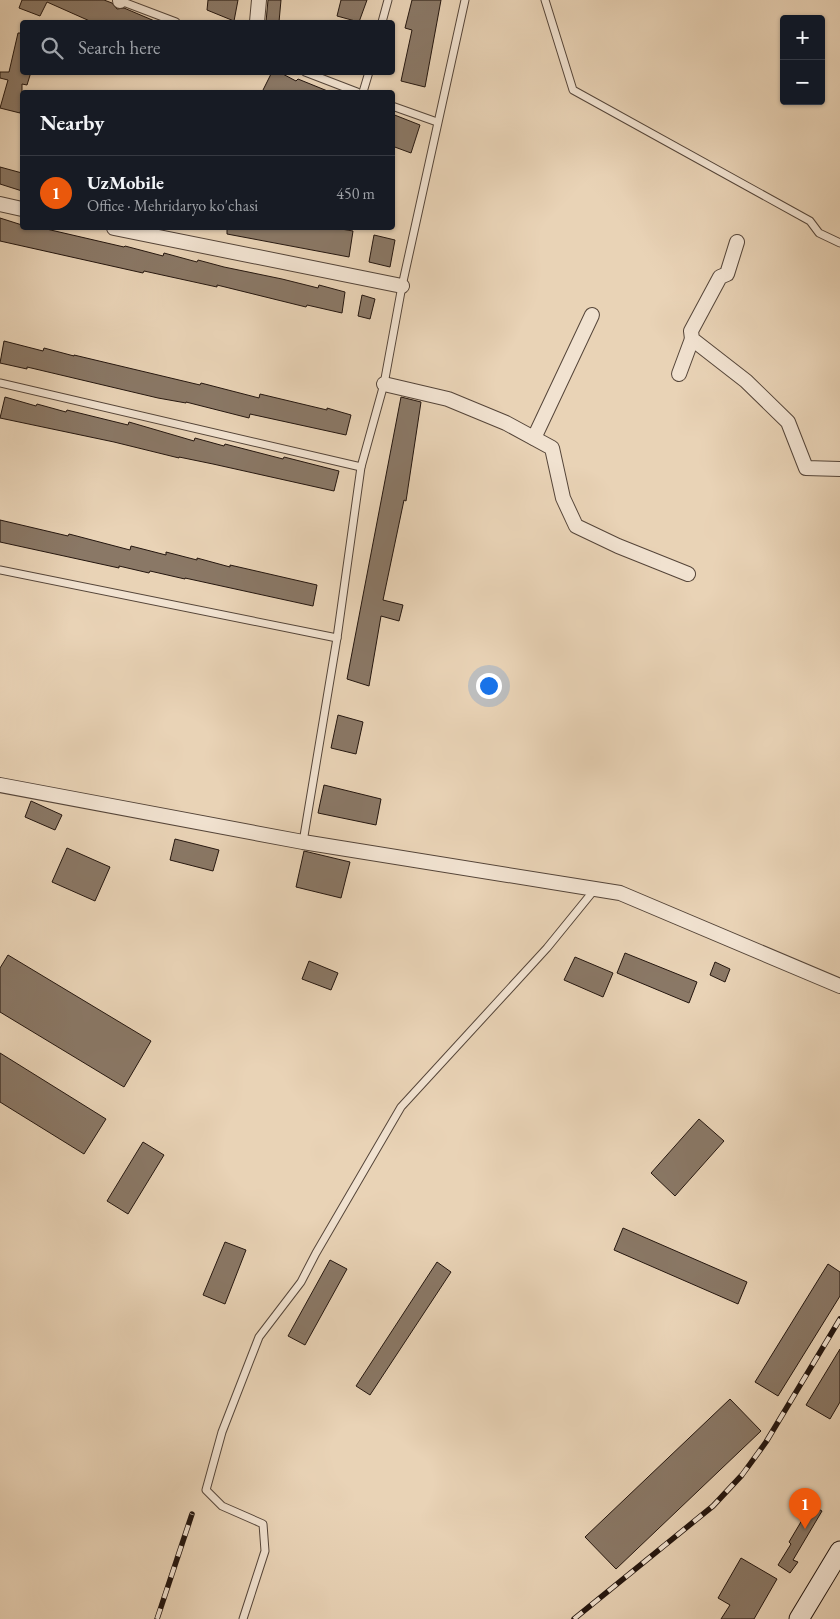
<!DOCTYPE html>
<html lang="en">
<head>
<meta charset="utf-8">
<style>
  body { margin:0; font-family:"EB Garamond",serif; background:#242831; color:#f1f3f6 }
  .controls { position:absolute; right:15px; top:15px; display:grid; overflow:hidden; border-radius:5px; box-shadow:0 1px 4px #0004 }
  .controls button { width:45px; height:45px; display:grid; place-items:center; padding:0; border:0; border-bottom:1px solid #363941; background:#171b24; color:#f1f3f6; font:25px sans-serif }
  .you { position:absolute; left:488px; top:685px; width:18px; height:18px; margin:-12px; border:4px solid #fff; border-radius:50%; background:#1a73e8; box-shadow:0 0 0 8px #1a73e833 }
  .badge { display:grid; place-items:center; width:32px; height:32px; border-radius:50%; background:#ea580c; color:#fff; font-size:16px; font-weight:700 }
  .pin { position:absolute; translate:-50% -41px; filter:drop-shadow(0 1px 2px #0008) }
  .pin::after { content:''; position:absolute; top:26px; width:18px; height:15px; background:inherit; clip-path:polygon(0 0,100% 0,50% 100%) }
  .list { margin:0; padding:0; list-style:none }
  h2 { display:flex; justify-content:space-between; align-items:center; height:65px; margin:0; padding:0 20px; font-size:21px }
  h2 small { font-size:16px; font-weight:400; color:#9ea1a6 }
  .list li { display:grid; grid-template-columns:32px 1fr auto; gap:15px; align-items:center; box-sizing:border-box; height:75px; padding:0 20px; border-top:1px solid #363941 }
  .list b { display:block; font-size:19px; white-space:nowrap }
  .list p { margin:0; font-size:16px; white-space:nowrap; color:#9ea1a6 }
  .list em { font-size:16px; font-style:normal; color:#9ea1a6 }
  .icon { flex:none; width:28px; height:28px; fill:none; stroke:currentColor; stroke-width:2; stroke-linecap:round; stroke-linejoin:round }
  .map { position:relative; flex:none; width:840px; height:1619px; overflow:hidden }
  .search { position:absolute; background:#171b24; box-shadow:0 1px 4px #0004; left:20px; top:20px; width:375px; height:55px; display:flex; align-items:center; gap:12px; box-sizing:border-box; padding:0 18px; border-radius:5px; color:#9ea1a6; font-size:19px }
  .panel { position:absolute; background:#171b24; box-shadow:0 1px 4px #0004; left:20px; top:90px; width:375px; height:140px; border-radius:5px }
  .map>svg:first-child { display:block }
  .building { fill:#8a7866; stroke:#24160f }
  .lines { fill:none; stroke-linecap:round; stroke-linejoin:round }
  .lane-casing { stroke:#554539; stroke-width:9 }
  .street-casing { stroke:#554539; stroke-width:16 }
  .secondary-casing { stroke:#24160f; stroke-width:21 }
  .lane { stroke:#f1e2d0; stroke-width:7 }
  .street { stroke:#f1e2d0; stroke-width:14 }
  .secondary { stroke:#f1e2d0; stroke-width:19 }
  .rail-casing { stroke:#24160f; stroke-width:5.5 }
  .rail { stroke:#f1e2d0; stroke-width:4; stroke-dasharray:11; stroke-linecap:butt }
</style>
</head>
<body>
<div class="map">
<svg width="840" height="1619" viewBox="0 0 840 1619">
  <rect width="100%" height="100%" fill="#e9d3b6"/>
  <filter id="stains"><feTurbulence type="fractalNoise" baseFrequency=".004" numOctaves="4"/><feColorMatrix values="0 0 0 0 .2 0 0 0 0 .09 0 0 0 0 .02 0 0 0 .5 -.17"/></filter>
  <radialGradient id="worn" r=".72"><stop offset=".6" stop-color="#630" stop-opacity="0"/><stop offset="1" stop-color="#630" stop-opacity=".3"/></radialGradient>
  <!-- building -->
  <g class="building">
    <path d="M 22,0 L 104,0 L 112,3 L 117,9 L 124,8 L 157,22 L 92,22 L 47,2 L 40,16 L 19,8 Z"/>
    <path d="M 208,0 L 238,0 L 234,21 L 207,10 Z"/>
    <path d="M 268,0 L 281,0 L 279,22 L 266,22 Z"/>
    <path d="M 341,0 L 367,0 L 359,22 L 337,16 Z"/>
    <path d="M 412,0 L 441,0 L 425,87 L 401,81 L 412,30 L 405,28 Z"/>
    <path d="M 18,33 L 22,33 L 22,72 L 31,72 L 27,85 L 22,84 L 22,104 L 20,113 L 0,108 L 8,80 L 0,78 L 0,72 L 9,72 Z"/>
    <path d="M 272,72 L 279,72 L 296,81 L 298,79 L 330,92 L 262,92 Z"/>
    <path d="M 392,114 L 420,125 L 411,153 L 392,146 Z"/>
    <path d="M 0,167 L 22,173 L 22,191 L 0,184 Z"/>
    <path d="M 0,218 L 22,225 L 22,228 L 42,228 L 124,247 L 125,246 L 163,256 L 164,253 L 197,262 L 198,260 L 224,267 L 282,279 L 318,288 L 319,285 L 345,292 L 342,313 L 307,305 L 306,307 L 217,285 L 217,287 L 144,271 L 143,273 L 0,241 Z"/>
    <path d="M 227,228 L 335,228 L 353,231 L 349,257 L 227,234 Z"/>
    <path d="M 374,235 L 395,240 L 390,267 L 369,262 Z"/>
    <path d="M 362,295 L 375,299 L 370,319 L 358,316 Z"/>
    <path d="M 4,341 L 43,351 L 44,348 L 74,356 L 74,355 L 200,385 L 201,383 L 259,398 L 260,394 L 327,410 L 327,408 L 351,415 L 346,435 L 250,414 L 249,418 L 186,402 L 186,403 L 158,398 L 27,367 L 27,369 L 0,363 Z"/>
    <path d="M 5,397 L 36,406 L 37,404 L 66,412 L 67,410 L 128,425 L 129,422 L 194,441 L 195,438 L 224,446 L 225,444 L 283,459 L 284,457 L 339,471 L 334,491 L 213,464 L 179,457 L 179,458 L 114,442 L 0,418 Z"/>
    <path d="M 401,397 L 421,402 L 406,501 L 404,500 L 383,600 L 403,605 L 399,621 L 381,616 L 369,686 L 347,679 Z"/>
    <path d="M 0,520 L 68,536 L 69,534 L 130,550 L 131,546 L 166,555 L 166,552 L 197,560 L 197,558 L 230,567 L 230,565 L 317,585 L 313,606 L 185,578 L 185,579 L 150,571 L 149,573 L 119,566 L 119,568 L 0,542 Z"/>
    <path d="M 338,715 L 363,722 L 356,754 L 331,748 Z"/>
    <path d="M 324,785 L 381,799 L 376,825 L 318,813 Z"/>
    <path d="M 31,801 L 62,815 L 55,830 L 25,817 Z"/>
    <path d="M 175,839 L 219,850 L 213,871 L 170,860 Z"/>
    <path d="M 67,848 L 110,867 L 95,901 L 52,882 Z"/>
    <path d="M 304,851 L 350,862 L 341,898 L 296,887 Z"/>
    <path d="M 625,953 L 697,982 L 689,1003 L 617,973 Z"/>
    <path d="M 8,955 L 151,1041 L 124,1087 L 0,1012 L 0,968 Z"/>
    <path d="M 575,957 L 613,973 L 603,997 L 564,980 Z"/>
    <path d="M 309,961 L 338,973 L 331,990 L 302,979 Z"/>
    <path d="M 715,962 L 730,969 L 725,982 L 710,975 Z"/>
    <path d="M 0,1053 L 106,1119 L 84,1154 L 0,1102 Z"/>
    <path d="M 699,1119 L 724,1141 L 675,1196 L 651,1173 Z"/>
    <path d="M 143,1142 L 164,1155 L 128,1214 L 107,1201 Z"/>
    <path d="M 623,1228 L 747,1282 L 738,1304 L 614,1250 Z"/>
    <path d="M 225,1242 L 246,1250 L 225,1304 L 203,1295 Z"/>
    <path d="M 330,1260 L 347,1269 L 305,1345 L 288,1336 Z"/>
    <path d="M 437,1262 L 451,1272 L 370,1395 L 356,1386 Z"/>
    <path d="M 828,1264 L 840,1272 L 840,1296 L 778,1396 L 755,1382 Z"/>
    <path d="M 840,1349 L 840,1402 L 830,1419 L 806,1405 Z"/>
    <path d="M 730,1399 L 761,1431 L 616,1569 L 585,1537 Z"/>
    <path d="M 811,1505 L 822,1511 L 793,1560 L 798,1562 L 790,1573 L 778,1565 L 791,1544 L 789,1542 Z"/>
    <path d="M 741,1558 L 777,1579 L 754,1619 L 721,1619 L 730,1605 L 718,1598 Z"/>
  </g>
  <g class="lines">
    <!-- lane casing -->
    <g class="lane-casing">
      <g id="lane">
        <path d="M 118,0 L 176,22"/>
        <path d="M 545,0 L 573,90 L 810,221 L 819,233 L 840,243"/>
        <path d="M 382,22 L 388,0"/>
        <path d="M 305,72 L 357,92"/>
        <path d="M 363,92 L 369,72"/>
        <path d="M 392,106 L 437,122"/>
        <path d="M 0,383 L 361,467"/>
        <path d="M 0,570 L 337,638"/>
        <path d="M 303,842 L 337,638 L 361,467 L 384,384 L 402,286 L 465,0"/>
        <path d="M 243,1619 L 265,1551 L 263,1524 L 222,1506 L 206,1490 L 222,1432 L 259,1337 L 301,1282 L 316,1253 L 401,1107 L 547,948 L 595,889"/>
      </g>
    </g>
    <!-- street casing -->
    <g class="street-casing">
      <g id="street">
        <path d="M 120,1 L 121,0"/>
        <path d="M 257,22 L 259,0"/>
        <path d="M 0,204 L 22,209"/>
        <path d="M 114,228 L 402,286"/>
        <path d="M 737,242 L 727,274 L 720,277 L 691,331 L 692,339 L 746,381 L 788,422 L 806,468 L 840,469"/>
        <path d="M 679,374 L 692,339"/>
        <path d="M 384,384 L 448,399 L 506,423 L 552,448 L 563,498 L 576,526 L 618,546 L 688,574"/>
        <path d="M 534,438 L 592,315"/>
        <path d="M 0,785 L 303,842 L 620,893 L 840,986"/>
      </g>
    </g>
    <!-- secondary casing -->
    <g class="secondary-casing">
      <path id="secondary" d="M 799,1619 L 840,1551"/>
    </g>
    <!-- lane -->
    <use href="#lane" class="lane"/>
    <!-- street -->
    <use href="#street" class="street"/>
    <!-- secondary -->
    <use href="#secondary" class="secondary"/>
    <!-- rail casing -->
    <g class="rail-casing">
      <g id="rail">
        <path d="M 157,1619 L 192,1514"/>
        <path d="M 574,1619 L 713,1506 L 742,1475 L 766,1442 L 840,1319"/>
      </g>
    </g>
    <!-- rail -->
    <use href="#rail" class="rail"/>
  </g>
  <rect width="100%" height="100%" filter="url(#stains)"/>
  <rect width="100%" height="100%" fill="url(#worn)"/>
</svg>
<div class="controls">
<button>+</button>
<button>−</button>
</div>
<div class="you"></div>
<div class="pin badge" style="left:805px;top:1529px">1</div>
<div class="search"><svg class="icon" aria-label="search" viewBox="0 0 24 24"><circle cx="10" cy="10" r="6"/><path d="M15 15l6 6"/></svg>Search here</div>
<section class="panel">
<h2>Nearby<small></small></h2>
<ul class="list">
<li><span class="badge">1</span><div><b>UzMobile</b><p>Office · Мehridaryo ko'chasi</p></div><em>450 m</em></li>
</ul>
</section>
</div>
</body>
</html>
